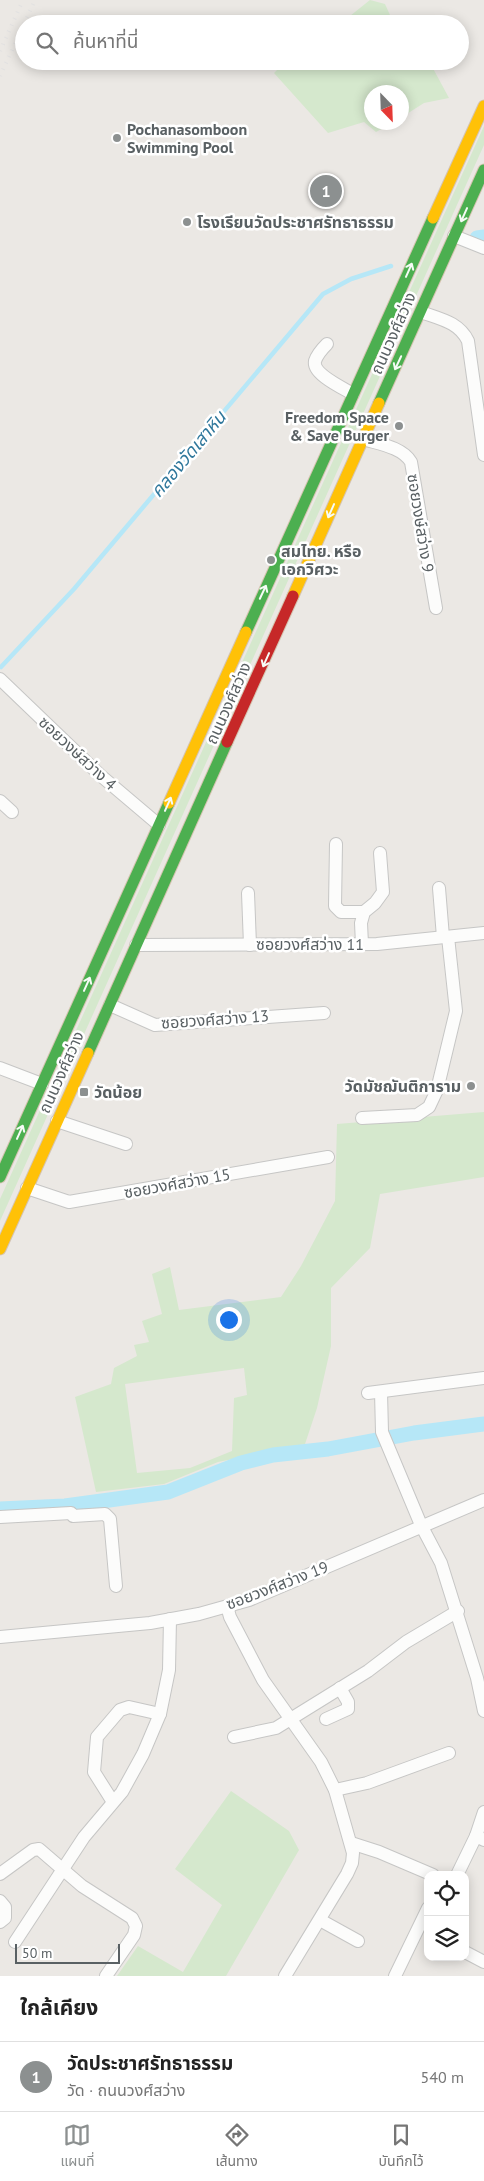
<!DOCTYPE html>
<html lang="th">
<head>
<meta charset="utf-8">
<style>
  body { margin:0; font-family:"PT Sans","Noto Sans Thai",sans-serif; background:#f6f6f6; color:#222 }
  .controls { position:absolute; right:15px; bottom:15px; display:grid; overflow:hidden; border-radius:10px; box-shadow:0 2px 12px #0003 }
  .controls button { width:45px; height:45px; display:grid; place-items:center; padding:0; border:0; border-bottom:1px solid #e0e0e0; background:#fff; color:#222; font:25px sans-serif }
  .compass { position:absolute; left:364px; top:85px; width:45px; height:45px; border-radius:50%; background:#fff; box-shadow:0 2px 12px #0003; rotate:157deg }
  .scale { position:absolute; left:15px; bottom:12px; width:105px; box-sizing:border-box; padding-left:5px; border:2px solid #596063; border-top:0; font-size:14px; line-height:18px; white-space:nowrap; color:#596063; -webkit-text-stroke:4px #fff; paint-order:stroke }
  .you { position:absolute; left:228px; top:1319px; width:18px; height:18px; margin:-12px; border:4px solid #fff; border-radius:50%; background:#1a73e8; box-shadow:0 0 0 8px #1a73e833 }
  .badge { display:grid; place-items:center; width:32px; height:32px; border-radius:50%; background:#8c9090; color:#fff; font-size:16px; font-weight:700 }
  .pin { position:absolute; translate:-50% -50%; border:2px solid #fff; box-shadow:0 1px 5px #0006 }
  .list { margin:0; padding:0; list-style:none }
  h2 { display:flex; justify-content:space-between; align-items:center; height:65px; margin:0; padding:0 20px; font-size:21px }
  h2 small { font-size:16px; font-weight:400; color:#767676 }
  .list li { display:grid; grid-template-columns:32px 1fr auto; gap:15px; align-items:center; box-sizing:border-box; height:70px; padding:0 20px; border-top:1px solid #e0e0e0 }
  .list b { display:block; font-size:19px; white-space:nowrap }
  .list p { margin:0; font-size:16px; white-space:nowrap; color:#767676 }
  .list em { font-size:16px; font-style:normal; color:#767676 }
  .icon { flex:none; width:28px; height:28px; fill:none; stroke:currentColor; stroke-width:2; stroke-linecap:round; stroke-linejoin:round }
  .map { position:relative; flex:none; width:484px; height:1976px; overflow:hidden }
  .search { position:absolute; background:#fff; box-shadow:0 2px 12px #0003; left:15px; right:15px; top:15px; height:55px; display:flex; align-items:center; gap:12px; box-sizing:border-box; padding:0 18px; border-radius:28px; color:#767676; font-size:19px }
  .sheet { height:135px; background:#fff }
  nav { display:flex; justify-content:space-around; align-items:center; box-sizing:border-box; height:70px; border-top:1px solid #e0e0e0; background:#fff; font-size:14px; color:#767676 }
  nav a { display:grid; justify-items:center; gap:2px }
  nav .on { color:#8c9090 }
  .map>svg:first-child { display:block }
  .green { fill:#d5e8cd; fill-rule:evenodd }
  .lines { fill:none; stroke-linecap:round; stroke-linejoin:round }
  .stream { stroke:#b6e7f7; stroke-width:4.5 }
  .canal { stroke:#b6e7f7; stroke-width:15 }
  .street-casing { stroke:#c6c6c5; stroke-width:14 }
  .fast-casing { stroke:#d5c4b0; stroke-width:13 }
  .slow-casing { stroke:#d5c4b0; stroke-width:13 }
  .jam-casing { stroke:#d5c4b0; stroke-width:13 }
  .street { stroke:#fcfcfb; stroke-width:12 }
  .fast { stroke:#4caf50; stroke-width:11 }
  .slow { stroke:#ffc107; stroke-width:11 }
  .jam { stroke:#c62828; stroke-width:11 }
  .rail { stroke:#e2e1e1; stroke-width:4; stroke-dasharray:1 6; stroke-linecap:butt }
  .oneway { stroke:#f6fbf6 }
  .poi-dot { fill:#8c9090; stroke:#fff; stroke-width:2 }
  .labels { text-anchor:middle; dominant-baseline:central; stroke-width:5; stroke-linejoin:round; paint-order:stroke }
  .poi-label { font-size:16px; font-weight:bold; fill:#596063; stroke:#fff; text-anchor:start }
  .street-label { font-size:16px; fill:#596063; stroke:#fff }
  .water-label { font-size:18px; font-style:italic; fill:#30789c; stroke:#fff }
</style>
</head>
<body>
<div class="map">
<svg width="484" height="1976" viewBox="0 0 484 1976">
  <rect width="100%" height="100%" fill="#ebe8e4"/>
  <!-- green -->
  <g class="green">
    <path d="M 370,0 L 385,4 L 394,24 L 340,24 Z"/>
    <path d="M 286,61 L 429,61 L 449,98 L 424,103 L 402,117 L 402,92 L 372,92 L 372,122 L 392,123 L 376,132 L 364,122 L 328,133 L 274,73 Z"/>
    <path d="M 484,126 L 484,145 L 461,196 L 0,1221 L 0,1199 Z"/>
    <path d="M 484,1112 L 484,1177 L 380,1194 L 370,1248 L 331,1288 L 331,1346 L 317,1408 L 305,1444 L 218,1462 L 164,1484 L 96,1492 L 75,1397 L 111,1384 L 114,1368 L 137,1356 L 134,1345 L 149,1342 L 142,1321 L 162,1314 L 152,1274 L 170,1267 L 179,1310 L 281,1297 L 301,1266 L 335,1201 L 337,1124 ZM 244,1368 L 247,1395 L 234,1398 L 232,1451 L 190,1468 L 137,1473 L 125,1384 Z"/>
    <path d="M 231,1791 L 289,1831 L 299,1850 L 226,1976 L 117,1976 L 138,1946 L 183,1972 L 222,1905 L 175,1869 Z"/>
  </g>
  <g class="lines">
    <!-- stream -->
    <path class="stream" d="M 1,667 L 74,589 L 323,294 L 351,279 L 391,266"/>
    <!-- canal -->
    <g class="canal">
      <path d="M 477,238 L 484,237"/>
      <path d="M 0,1509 L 65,1506 L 168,1492 L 241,1463 L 273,1455 L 328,1449 L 414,1433 L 484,1424"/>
    </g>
    <!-- street casing -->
    <g class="street-casing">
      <g id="street">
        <path d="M 454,236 L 484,248"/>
        <path d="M 421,312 C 440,319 459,322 468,341 L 484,455"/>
        <path d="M 327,344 C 323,348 317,355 315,361 C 312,374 343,388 353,394"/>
        <path d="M 363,439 C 379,444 402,447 411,462 L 436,608"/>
        <path d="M 0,679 L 100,775 L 159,825"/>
        <path d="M 0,801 L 12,812"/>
        <path d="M 336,844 L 335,906 L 341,912 L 364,912"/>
        <path d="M 439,888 L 443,937"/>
        <path d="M 248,893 L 250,945"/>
        <path d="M 362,944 L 361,923 L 364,912 L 375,903 L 383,892 L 380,853"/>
        <path d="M 136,945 L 377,944 L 484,933"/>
        <path d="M 110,1005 L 155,1025 L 324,1013"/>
        <path d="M 0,1068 L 42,1084"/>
        <path d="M 362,1118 L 417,1115 L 429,1107 L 437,1090 L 456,1011 L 448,937"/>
        <path d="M 57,1121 L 126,1144"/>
        <path d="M 27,1188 L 69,1202 L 328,1157"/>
        <path d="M 381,1392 L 382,1432 L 421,1525 L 441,1563 L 477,1678 L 484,1711"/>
        <path d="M 368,1393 L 484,1378"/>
        <path d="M 0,1517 L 71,1513 L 73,1516 L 105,1514 L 110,1519 L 116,1586"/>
        <path d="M 227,1606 L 230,1617 L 263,1680 L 321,1762 L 335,1790 L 353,1853 L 352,1863 L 347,1874 L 285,1976"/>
        <path d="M 0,1637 L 150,1623 L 199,1614 L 249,1600 L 484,1500"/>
        <path d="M 326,1719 L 348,1709 L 348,1702 L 340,1688"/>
        <path d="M 234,1737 L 276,1728 L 368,1671 L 406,1642 L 458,1611"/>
        <path d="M 335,1790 L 367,1783 L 449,1753"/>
        <path d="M 113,1802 L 94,1772 L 97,1737 L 120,1710 L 129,1707 L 160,1714"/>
        <path d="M 476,1836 L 484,1812"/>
        <path d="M 351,1843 L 379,1852 L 433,1875"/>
        <path d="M 0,1874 L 33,1850 L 39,1849 L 82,1886 L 132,1918 L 136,1926 L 134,1935 L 106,1976"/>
        <path d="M 457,1875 L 476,1836 L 484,1840"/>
        <path d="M 0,1901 L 5,1907 L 5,1918 L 0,1922"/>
        <path d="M 320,1920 L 358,1941"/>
        <path d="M 15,1942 L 84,1837 L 122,1792 L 143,1754 L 160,1714 L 169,1670 L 170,1619"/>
        <path d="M 465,1952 L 484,1962"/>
        <path d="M 395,1976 L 428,1908"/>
      </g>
    </g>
    <!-- fast casing -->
    <g class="fast-casing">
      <g id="fast">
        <path d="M 379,403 L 484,170"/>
        <path d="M 246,632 L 433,218"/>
        <path d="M 88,1053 L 227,742"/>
        <path d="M 0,1177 L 169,803"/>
      </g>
    </g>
    <!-- slow casing -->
    <g class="slow-casing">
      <g id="slow">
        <path d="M 433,218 L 484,106"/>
        <path d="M 293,596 L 379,403"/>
        <path d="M 169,803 L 246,632"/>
        <path d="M 0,1249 L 88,1053"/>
      </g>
    </g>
    <!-- jam casing -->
    <g class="jam-casing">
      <path id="jam" d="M 227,742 L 293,596"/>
    </g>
    <!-- street -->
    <use href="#street" class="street"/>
    <!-- fast -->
    <use href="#fast" class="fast"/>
    <!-- slow -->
    <use href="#slow" class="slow"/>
    <!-- jam -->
    <use href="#jam" class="jam"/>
    <!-- rail -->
    <g class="rail">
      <path d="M 24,24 L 35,0"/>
      <path d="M 0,51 L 23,0"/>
      <path d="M 0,76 L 24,25"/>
    </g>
  </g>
  <!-- one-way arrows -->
  <defs><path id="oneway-shaft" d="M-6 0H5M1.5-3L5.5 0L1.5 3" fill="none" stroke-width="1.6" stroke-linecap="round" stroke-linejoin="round" transform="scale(1.25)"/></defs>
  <g class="oneway">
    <use href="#oneway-shaft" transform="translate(464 215) rotate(114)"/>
    <use href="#oneway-shaft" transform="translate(409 270) rotate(-66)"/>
    <use href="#oneway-shaft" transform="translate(398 363) rotate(115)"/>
    <use href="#oneway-shaft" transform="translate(331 511) rotate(114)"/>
    <use href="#oneway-shaft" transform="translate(263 592) rotate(-65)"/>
    <use href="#oneway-shaft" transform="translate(266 660) rotate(114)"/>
    <use href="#oneway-shaft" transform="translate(168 804) rotate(-66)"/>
    <use href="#oneway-shaft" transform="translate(87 984) rotate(-66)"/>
    <use href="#oneway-shaft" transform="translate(20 1132) rotate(-66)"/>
  </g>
  <!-- markers -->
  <g class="poi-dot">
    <circle cx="117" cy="138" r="5"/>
    <circle cx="187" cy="222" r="5"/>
    <circle cx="399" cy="426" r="5"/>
    <circle cx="271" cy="560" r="5"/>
    <circle cx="471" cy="1086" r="5"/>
    <rect x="79" y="1087" width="10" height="10" rx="2.5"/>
  </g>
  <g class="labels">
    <!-- poi labels -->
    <g class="poi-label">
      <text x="127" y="129">Pochanasomboon<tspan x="127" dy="18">Swimming Pool</tspan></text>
      <text x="197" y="222">โรงเรียนวัดประชาศรัทธาธรรม</text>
      <text x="389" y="417" text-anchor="end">Freedom Space<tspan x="389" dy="18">&amp; Save Burger</tspan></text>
      <text x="281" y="551">สมไทย. หรือ<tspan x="281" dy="18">เอกวิศวะ</tspan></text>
      <text x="461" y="1086" text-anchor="end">วัดมัชฌันติการาม</text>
      <text x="94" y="1092">วัดน้อย</text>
    </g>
    <!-- street labels -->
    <g class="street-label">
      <text transform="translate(393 333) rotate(-66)">ถนนวงศ์สว่าง</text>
      <text transform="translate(421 523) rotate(81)">ซอยวงษ์สว่าง 9</text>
      <text transform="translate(228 703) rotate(-66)">ถนนวงศ์สว่าง</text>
      <text transform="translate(78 753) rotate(43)">ซอยวงษ์สว่าง 4</text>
      <text x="310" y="944">ซอยวงศ์สว่าง 11</text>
      <text transform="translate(215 1019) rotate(-4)">ซอยวงศ์สว่าง 13</text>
      <text transform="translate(61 1072) rotate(-66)">ถนนวงศ์สว่าง</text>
      <text transform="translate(177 1183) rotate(-10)">ซอยวงศ์สว่าง 15</text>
      <text transform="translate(277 1585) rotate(-21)">ซอยวงศ์สว่าง 19</text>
    </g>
    <!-- water labels -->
    <g class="water-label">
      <text transform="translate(188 454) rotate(-50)">คลองวัดเสาหิน</text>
    </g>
  </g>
</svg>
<div class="controls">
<button><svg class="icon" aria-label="locate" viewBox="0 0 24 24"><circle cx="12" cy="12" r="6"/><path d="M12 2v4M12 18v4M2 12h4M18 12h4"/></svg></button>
<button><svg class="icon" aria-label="layers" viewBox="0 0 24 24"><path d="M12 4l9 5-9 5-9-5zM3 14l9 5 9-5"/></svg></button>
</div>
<svg class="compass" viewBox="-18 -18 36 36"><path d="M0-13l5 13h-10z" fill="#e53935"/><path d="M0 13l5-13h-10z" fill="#767676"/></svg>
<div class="scale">50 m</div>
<div class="you"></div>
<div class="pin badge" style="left:326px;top:191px">1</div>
<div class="search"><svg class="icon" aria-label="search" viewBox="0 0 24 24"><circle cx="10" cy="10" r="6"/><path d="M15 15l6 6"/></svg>ค้นหาที่นี่</div>
</div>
<section class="sheet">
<h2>ใกล้เคียง<small></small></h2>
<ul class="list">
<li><span class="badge">1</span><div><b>วัดประชาศรัทธาธรรม</b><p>วัด · ถนนวงศ์สว่าง</p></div><em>540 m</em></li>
</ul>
</section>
<nav>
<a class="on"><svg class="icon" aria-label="map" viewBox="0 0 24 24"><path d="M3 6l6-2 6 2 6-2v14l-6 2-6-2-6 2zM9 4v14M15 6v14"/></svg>แผนที่</a>
<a><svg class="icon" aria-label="directions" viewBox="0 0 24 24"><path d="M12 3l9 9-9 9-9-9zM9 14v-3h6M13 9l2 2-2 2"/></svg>เส้นทาง</a>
<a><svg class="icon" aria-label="saved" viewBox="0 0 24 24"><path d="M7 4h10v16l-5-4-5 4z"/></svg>บันทึกไว้</a>
</nav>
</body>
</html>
